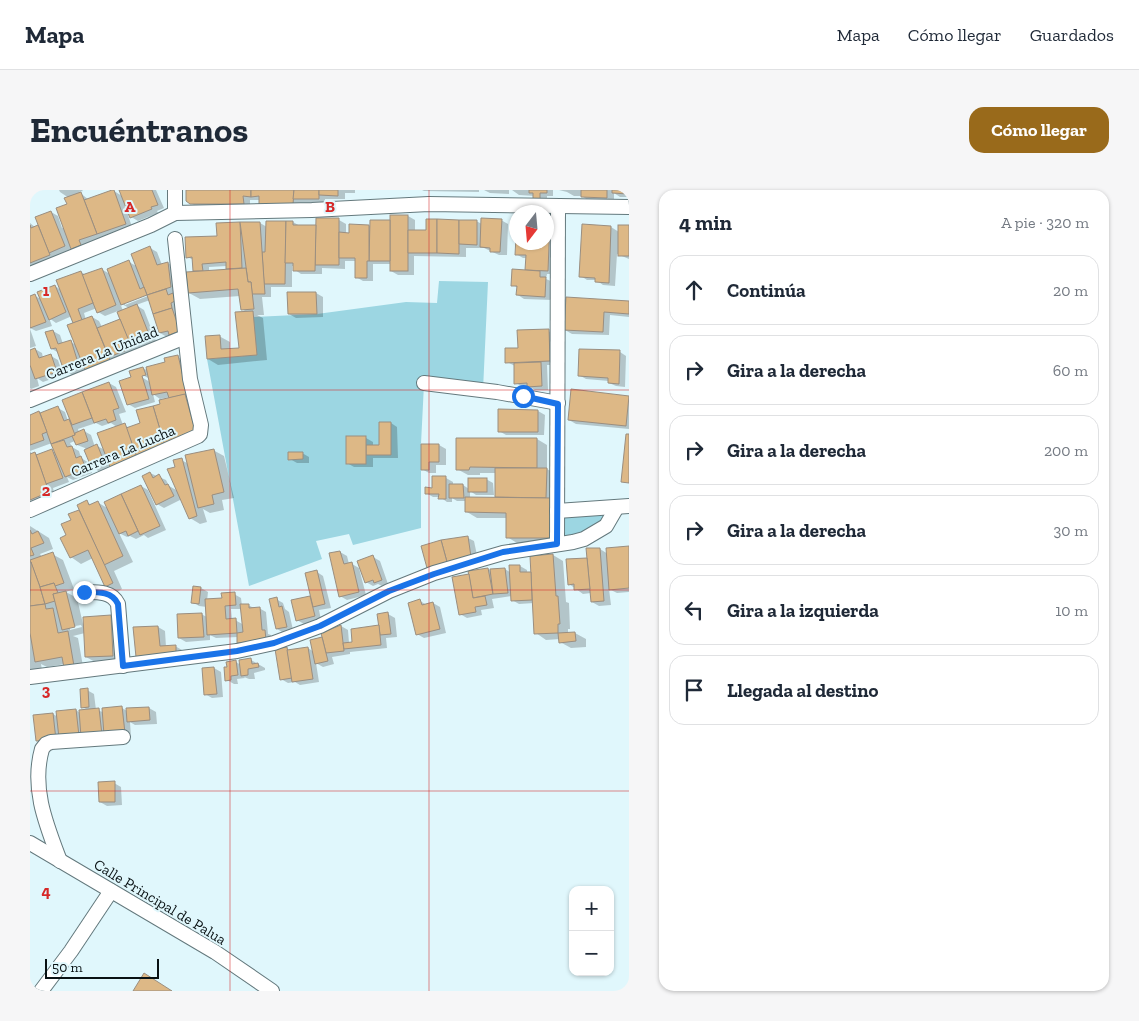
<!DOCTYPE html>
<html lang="es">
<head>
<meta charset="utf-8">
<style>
  body { margin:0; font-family:"Zilla Slab",serif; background:#f6f6f7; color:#1f2937 }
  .controls { position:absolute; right:15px; bottom:15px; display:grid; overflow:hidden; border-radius:10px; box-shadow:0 1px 4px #0004 }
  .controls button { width:45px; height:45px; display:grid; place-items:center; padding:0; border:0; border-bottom:1px solid #e0e1e3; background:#fff; color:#1f2937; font:25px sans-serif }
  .compass { position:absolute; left:479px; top:15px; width:45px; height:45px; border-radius:50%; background:#fff; box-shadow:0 1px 4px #0004; rotate:196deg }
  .scale { position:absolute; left:15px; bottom:12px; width:114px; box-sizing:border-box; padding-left:5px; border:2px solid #091113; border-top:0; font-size:14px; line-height:18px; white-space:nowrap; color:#091113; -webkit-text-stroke:4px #e0f7fc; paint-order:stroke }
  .stop { position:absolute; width:15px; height:15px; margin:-11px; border:4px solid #1a73e8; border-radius:50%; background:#fff }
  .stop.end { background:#1a73e8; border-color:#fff; box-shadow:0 1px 5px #0008 }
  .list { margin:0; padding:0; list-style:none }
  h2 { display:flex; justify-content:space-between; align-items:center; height:65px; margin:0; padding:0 20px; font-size:21px }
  h2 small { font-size:16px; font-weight:400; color:#747a83 }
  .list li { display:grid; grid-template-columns:32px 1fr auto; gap:15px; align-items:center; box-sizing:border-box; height:70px; margin:0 10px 10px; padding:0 10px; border:1px solid #e0e1e3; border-radius:15px }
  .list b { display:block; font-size:19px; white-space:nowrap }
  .list em { font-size:16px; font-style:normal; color:#747a83 }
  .icon { flex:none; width:28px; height:28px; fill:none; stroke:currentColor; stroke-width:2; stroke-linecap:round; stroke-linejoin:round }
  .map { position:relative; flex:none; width:599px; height:801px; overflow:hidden; border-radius:15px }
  header { display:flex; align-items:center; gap:30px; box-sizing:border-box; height:70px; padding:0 25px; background:#fff; border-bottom:1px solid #e0e1e3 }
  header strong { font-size:24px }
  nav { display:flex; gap:28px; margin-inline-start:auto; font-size:18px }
  .intro { display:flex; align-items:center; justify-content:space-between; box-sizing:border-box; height:120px; padding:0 30px }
  h1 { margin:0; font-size:35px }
  .button { padding:12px 22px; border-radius:15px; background:#996a1b; color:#fff; font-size:18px; font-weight:700 }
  main { display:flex; gap:30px; padding:0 30px }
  aside { flex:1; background:#fff; border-radius:15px; box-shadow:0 1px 4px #0004 }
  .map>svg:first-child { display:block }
  .green { fill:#9cd6e2 }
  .shadow { fill:#0003; fill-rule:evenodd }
  .building { fill:#ddb886; stroke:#9a8e80 }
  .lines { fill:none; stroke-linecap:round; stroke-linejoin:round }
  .minor-casing { stroke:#64797d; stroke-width:16 }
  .minor { stroke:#fff; stroke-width:14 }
  .route { stroke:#1a73e8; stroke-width:6 }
  .grid { fill:none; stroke:#d62828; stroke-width:1; stroke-opacity:0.55 }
  .labels { text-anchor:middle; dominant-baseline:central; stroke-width:4; stroke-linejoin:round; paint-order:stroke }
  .street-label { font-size:15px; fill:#091113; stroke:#e0f7fc }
  .grid-label { font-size:16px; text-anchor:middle; font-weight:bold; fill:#d62828; stroke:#e0f7fc; stroke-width:4; stroke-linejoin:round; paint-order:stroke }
</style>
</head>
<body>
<header>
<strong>Mapa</strong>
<nav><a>Mapa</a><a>Cómo llegar</a><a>Guardados</a></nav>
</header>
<div class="intro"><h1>Encuéntranos</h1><a class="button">Cómo llegar</a></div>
<main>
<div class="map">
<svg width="599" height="801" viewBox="0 0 599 801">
  <rect width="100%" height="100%" fill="#e0f7fc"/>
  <!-- green -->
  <g class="green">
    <path d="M 409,91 L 458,92 L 453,200 L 394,194 L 391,254 L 391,338 L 323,355 L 319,344 L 286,351 L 292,369 L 219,396 L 177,169 L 227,165 L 223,127 L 287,124 L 376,112 L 407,113 Z"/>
    <path d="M 587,317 L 582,328 L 527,354 L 527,321 Z"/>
  </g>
  <!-- shadow -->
  <g class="shadow">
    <path d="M 29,0 L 52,0 L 53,1 L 49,2 L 59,10 L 84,1 L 92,6 L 90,0 L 126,0 L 134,18 L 127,21 L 128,23 L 108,31 L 98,25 L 102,37 L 49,62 L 40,56 L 41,60 L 25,66 L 26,69 L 0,79 L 0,33 L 6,38 L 10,36 L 21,22 L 28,26 L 32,38 L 34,37 L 39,8 L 30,2 Z"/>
    <path d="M 157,0 L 325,0 L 325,3 L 315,3 L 315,9 L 295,9 L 295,13 L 270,13 L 270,18 L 230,10 L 220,10 L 220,17 L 168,17 L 160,13 Z"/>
    <path d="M 392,0 L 449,0 L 449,2 L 394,1 Z"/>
    <path d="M 454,0 L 479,0 L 479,4 L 460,3 Z"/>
    <path d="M 482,0 L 523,0 L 523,6 L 517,6 L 517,12 L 511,12 L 505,6 L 489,5 Z"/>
    <path d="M 529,0 L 599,0 L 599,7 L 590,7 L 584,3 L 584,11 L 559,11 L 552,6 L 544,6 L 537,2 Z"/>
    <path d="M 378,26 L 385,30 L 385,41 L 397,41 L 446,31 L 452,34 L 471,30 L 478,34 L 477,65 L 469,65 L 454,58 L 436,58 L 436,67 L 384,66 L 384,85 L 368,85 L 361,81 L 361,74 L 343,74 L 343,91 L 333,91 L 326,87 L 326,71 L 315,71 L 315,79 L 292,78 L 292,84 L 271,84 L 265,80 L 265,76 L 262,76 L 262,97 L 241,97 L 241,107 L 232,107 L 234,125 L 227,125 L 233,128 L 237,170 L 188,175 L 178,169 L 189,146 L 200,152 L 200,160 L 210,159 L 218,123 L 212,119 L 210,106 L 170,109 L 159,103 L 168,82 L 165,81 L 164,70 L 157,67 L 188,47 L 188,34 L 230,33 L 237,37 L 237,32 L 263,32 L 270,36 L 287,36 L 309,30 L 316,34 L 316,44 L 320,44 L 320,36 L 341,36 ZM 197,76 L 197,78 L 200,80 L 179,82 L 179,77 Z"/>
    <path d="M 516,30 L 527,34 L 524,84 L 517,84 L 516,89 L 523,92 L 522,110 L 494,109 L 488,105 L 488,98 L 483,95 L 497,81 L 497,68 L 493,68 L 486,64 L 516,52 Z"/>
    <path d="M 590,36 L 599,37 L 599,69 L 587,64 L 585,96 L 573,95 L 566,90 L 557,90 L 551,86 L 581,37 L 589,42 Z"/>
    <path d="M 120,58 L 127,62 L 132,75 L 138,73 L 144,77 L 148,101 L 143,103 L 143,105 L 149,109 L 156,145 L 137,147 L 130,143 L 120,110 L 106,115 L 114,120 L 126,151 L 107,158 L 108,162 L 42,185 L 35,181 L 29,163 L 22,159 L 23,141 L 30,145 L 33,154 L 40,152 L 47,155 L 45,134 L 42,126 L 26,133 L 19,128 L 22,136 L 6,141 L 0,138 L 0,107 L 5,106 L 11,109 L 25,96 L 31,100 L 51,82 L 56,85 L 71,79 L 80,84 L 99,72 L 108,77 ZM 122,101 L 123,104 L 95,115 L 95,112 ZM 90,113 L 99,118 L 93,121 ZM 67,118 L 68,122 L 75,126 L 88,121 L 92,130 L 72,137 L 69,131 L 62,127 L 56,130 L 54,123 Z"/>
    <path d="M 286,103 L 293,107 L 293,127 L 266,128 L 259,124 Z"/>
    <path d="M 537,108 L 599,112 L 599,127 L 580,125 L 579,145 L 542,144 L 535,140 Z"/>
    <path d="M 0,139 L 6,156 L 0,158 Z"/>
    <path d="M 518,141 L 525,145 L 527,175 L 517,175 L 518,200 L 505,200 L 500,197 L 493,197 L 486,193 L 485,176 L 477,172 L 489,159 Z"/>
    <path d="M 5,159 L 12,163 L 13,168 L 21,166 L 28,170 L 33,185 L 13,192 L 7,188 L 9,196 L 1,199 L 0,198 L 0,161 Z"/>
    <path d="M 590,162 L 596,166 L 595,197 L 586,196 L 579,193 L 579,191 L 556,189 L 549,185 Z"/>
    <path d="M 148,167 L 155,171 L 164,207 L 161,208 L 171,244 L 88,280 L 82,277 L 70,282 L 60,276 L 62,283 L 43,290 L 37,287 L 39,292 L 23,298 L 25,306 L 6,314 L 0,311 L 0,226 L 28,218 L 35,222 L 38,231 L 41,230 L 34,211 L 79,193 L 86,197 L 96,222 L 89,224 L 93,235 L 100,238 L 112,233 L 108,221 L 131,215 L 130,211 L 140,209 L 140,207 L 130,209 L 123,204 L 125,212 L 105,218 L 98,214 L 91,192 L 102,188 L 100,182 L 113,178 L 118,181 L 117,178 L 137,173 L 136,169 ZM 107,182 L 120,189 L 120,192 L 106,184 ZM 66,233 L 72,236 L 81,233 L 87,237 L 69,244 L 75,260 L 67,256 L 65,257 L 61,245 L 54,241 L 49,242 L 48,239 ZM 45,251 L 47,255 L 55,258 L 61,274 L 51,268 L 49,261 L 42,257 L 40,253 ZM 22,253 L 26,263 L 22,261 L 8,265 L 5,263 L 2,264 L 0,261 Z"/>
    <path d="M 542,201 L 599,207 L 599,239 L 546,234 L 539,230 Z"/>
    <path d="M 508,221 L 515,225 L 514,245 L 476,245 L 469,241 Z"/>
    <path d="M 361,233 L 367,237 L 368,268 L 343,268 L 343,277 L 324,277 L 317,273 L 336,248 L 343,252 L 343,256 L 350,256 Z"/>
    <path d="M 507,249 L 517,255 L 517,279 L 527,285 L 532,354 L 487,353 L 477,347 L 477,328 L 447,328 L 437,322 L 437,311 L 427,311 L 422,308 L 422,312 L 417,312 L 410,307 L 403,307 L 396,303 L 416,288 L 423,292 L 423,295 L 433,295 L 439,299 L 456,289 L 463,293 L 464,305 L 446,305 L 440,301 L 440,308 L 466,309 L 467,283 L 450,283 L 450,285 L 438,285 L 427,279 Z"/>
    <path d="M 409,255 L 416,259 L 416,275 L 406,275 L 406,283 L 399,283 L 392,279 Z"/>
    <path d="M 183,260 L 194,266 L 204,308 L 192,310 L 194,320 L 180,323 L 173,319 L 177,332 L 170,334 L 160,328 L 152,309 L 134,318 L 127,314 L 120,283 L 136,290 L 139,296 L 148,301 L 146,278 L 151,270 L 159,274 Z"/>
    <path d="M 272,263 L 279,267 L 279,273 L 267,273 L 260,269 Z"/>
    <path d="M 111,296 L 118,300 L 136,340 L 118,348 L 114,345 L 106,349 L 100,346 L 97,347 L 89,343 L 103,372 L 84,381 L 92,399 L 87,402 L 76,396 L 63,368 L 51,374 L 41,367 L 38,346 L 42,330 L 40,325 L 50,320 L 56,312 L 62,315 L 67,312 L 79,319 L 76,312 Z"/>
    <path d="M 0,336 L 19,348 L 23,359 L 10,364 L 12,367 L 22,364 L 33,370 L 44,399 L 36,402 L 47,408 L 53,434 L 81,427 L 91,433 L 93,471 L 67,473 L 56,467 L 55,443 L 43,446 L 48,448 L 54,482 L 35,474 L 17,477 L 11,474 L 13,486 L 0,487 ZM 51,435 L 52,437 L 40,440 L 40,437 Z"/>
    <path d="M 438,348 L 444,351 L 448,370 L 405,381 L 398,377 Z"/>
    <path d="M 599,358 L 599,402 L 587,403 L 579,399 L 581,415 L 569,416 L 562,412 L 561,403 L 553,404 L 539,394 L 559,369 L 570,359 L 578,364 L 578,359 Z"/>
    <path d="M 310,362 L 317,366 L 319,374 L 322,374 L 329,378 L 336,405 L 317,410 L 310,406 Z"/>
    <path d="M 523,365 L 533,371 L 536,412 L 539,413 L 540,439 L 538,439 L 538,443 L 545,443 L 556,449 L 556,457 L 541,458 L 530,452 L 530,449 L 516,450 L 506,443 L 504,413 L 489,414 L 482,410 L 482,406 L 462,409 L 464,418 L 451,420 L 452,425 L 437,428 L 430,424 L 458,379 L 461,381 L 475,379 L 481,383 L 490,376 L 497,380 L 497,383 L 500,383 Z"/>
    <path d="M 343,367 L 350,371 L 358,394 L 352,396 L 348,394 L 343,396 L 336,392 Z"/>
    <path d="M 287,382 L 293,386 L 301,418 L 289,420 L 291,430 L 274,434 L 267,430 L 262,411 L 282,407 Z"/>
    <path d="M 164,397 L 171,398 L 178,402 L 177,411 L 193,409 L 204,404 L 211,408 L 212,416 L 218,415 L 224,418 L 229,418 L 236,422 L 238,444 L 241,445 L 242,453 L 215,456 L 209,452 L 208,447 L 186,448 L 180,445 L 180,450 L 156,452 L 149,448 L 171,424 L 177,427 L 177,417 L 169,416 L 163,412 ZM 201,419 L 212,419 L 214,435 L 205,430 L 202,430 Z"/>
    <path d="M 246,409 L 253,413 L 255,419 L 259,422 L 263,440 L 254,443 L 247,439 Z"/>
    <path d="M 390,411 L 397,415 L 403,413 L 410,417 L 416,443 L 394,448 L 387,444 Z"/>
    <path d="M 358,424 L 365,428 L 367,447 L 356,448 L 357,458 L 320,462 L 320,464 L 302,467 L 304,474 L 293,477 L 286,473 L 289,492 L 270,495 L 265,492 L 258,493 L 251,489 L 257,459 L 260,461 L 278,458 L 284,462 L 281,451 L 294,448 L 311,436 L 318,440 L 319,453 L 324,453 L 350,437 Z"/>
    <path d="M 128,437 L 135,441 L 136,457 L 145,456 L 152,460 L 153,468 L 114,471 Z"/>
    <path d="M 221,470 L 235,478 L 235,480 L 224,483 L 225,489 L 219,489 L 214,487 L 215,488 L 207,489 L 208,494 L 204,494 L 197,490 L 206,472 L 211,475 Z"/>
    <path d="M 184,478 L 191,482 L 193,507 L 182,508 L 175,504 Z"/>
    <path d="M 57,500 L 64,504 L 66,520 L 73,522 L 92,518 L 97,521 L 119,518 L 126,522 L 127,534 L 105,535 L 100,532 L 101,547 L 14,555 L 7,551 L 23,524 L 28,527 L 46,520 L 50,523 L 58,520 L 52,517 Z"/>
    <path d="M 84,593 L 91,597 L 92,615 L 77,616 L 70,612 Z"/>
  </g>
  <!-- building -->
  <g class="building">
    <path d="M 82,0 L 84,0 L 96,34 L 67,44 L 54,10 Z"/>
    <path d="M 89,0 L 122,0 L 128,15 L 121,17 L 122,19 L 100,28 Z"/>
    <path d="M 156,0 L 221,0 L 221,7 L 213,6 L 214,14 L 160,14 L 156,11 Z"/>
    <path d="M 221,0 L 264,0 L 263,15 L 229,15 L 229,6 L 221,7 Z"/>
    <path d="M 264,0 L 289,0 L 289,9 L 263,9 Z"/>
    <path d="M 289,0 L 308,0 L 308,6 L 289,5 Z"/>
    <path d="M 499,0 L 517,0 L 517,3 L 510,3 L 510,9 L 503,9 L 503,3 L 499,3 Z"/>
    <path d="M 551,0 L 577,0 L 577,8 L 551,7 Z"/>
    <path d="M 582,0 L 599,0 L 599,4 L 582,3 Z"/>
    <path d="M 51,2 L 67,44 L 49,50 L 51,55 L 41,59 L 26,18 L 37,14 L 34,8 Z"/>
    <path d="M 21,21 L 35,56 L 19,63 L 5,27 Z"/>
    <rect x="360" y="25" width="18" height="56"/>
    <path d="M 286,28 L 309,28 L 309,75 L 285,75 Z"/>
    <path d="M 451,28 L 472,29 L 470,62 L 460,62 L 460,58 L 450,57 Z"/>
    <path d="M 396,29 L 407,29 L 407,63 L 378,63 L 378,40 L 396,40 Z"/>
    <path d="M 407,29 L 429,30 L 429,64 L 407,63 Z"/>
    <path d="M 487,29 L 487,52 L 516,52 L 516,29 L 520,29 L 518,81 L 495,80 L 496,65 L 485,65 Z"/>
    <path d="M 340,30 L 360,30 L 360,71 L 339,71 Z"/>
    <path d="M 429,30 L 447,30 L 447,55 L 429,54 Z"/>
    <path d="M 236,31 L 256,31 L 255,94 L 234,94 L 232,62 L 235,62 Z"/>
    <path d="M 256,31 L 263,31 L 263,35 L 286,35 L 285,81 L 263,81 L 263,73 L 255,73 Z"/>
    <path d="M 210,32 L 212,78 L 196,79 L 196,72 L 172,74 L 173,81 L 163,81 L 162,67 L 156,68 L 155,47 L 187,46 L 186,33 Z"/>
    <path d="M 210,32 L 230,32 L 235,104 L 222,104 L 221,92 L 218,92 Z"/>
    <path d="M 319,34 L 339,35 L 339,71 L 337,71 L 337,88 L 325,88 L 325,68 L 309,68 L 309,42 L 319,43 Z"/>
    <path d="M 552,34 L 581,36 L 579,93 L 565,92 L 565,88 L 549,87 Z"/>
    <path d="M 0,35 L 1,38 L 8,35 L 20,65 L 0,73 Z"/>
    <rect x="588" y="35" width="11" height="31"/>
    <path d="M 120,56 L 127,75 L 138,72 L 141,97 L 117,105 L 101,64 Z"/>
    <path d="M 99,70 L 110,99 L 114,97 L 117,105 L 91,115 L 77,79 Z"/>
    <path d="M 72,78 L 86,115 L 67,123 L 52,85 Z"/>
    <path d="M 216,78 L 218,92 L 221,92 L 224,119 L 211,120 L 208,99 L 158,103 L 156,82 Z"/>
    <path d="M 482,79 L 510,81 L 510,87 L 516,87 L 515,107 L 486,105 L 487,96 L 481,96 Z"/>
    <path d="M 51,81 L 63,113 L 48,119 L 52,130 L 43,133 L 26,90 Z"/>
    <path d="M 25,95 L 36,122 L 19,130 L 7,102 Z"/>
    <path d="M 136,99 L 138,105 L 143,103 L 145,111 L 141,113 L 142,118 L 123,124 L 117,105 Z"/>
    <path d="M 257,102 L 286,102 L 287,124 L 258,124 Z"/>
    <path d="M 5,104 L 16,132 L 0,138 L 0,106 Z"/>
    <path d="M 536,107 L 599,111 L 599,124 L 574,122 L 573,142 L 534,140 Z"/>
    <path d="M 107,114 L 120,147 L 100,155 L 87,122 Z"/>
    <path d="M 142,118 L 150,141 L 139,145 L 138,141 L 129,143 L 123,124 Z"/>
    <path d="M 223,121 L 227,165 L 177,169 L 175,146 L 190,145 L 191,159 L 209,158 L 205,122 Z"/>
    <path d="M 62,126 L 80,170 L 55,180 L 37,135 Z"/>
    <path d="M 90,129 L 102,158 L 79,167 L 67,138 Z"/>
    <path d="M 519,139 L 520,171 L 475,173 L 475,158 L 488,158 L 487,140 Z"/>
    <path d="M 23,140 L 28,154 L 41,150 L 49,176 L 34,181 L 26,158 L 21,159 L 15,142 Z"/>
    <path d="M 5,158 L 9,168 L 21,164 L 27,182 L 5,189 L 0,175 L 0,160 Z"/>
    <path d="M 549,159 L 590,160 L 589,194 L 578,193 L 578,188 L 548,186 Z"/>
    <path d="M 148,165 L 157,204 L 139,208 L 137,202 L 122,205 L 116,177 L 135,172 L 134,168 Z"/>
    <path d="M 511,172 L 512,196 L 497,197 L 497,193 L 484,194 L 484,173 Z"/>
    <path d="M 113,177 L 116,185 L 112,186 L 119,209 L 97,215 L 89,191 L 101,187 L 99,181 Z"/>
    <path d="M 79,192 L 89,218 L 83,220 L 86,230 L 78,233 L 76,229 L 64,233 L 52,202 Z"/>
    <path d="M 541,199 L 599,206 L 596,236 L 538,230 Z"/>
    <path d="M 52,202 L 62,228 L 42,235 L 32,210 Z"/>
    <path d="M 155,204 L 165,240 L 134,253 L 123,216 L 130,214 L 129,210 Z"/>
    <path d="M 28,216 L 34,231 L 39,229 L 45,245 L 21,254 L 10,223 Z"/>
    <path d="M 123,216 L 134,253 L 106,265 L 96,238 L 110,233 L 106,220 Z"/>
    <path d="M 468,219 L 508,220 L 508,242 L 468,242 Z"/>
    <path d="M 9,221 L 17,242 L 12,244 L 14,250 L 0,255 L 0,225 Z"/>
    <path d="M 349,232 L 361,232 L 361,265 L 336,265 L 336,255 L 349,255 Z"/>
    <path d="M 95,233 L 106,265 L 80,277 L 67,243 Z"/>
    <path d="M 54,239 L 58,251 L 46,255 L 42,246 L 45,245 L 45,243 Z"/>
    <path d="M 596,244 L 599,244 L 599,293 L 591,292 Z"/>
    <rect x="316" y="246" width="20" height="28"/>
    <path d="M 426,248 L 507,248 L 507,278 L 440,277 L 439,280 L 426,280 Z"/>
    <path d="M 34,250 L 37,257 L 42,256 L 46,268 L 51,266 L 56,279 L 35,287 L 21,254 Z"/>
    <path d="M 67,254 L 75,274 L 62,279 L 54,260 Z"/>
    <path d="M 391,254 L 409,254 L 409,272 L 399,272 L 399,280 L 391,280 Z"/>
    <path d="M 22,259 L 33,288 L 16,294 L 6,265 Z"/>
    <path d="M 184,259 L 194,302 L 182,305 L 184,314 L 168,318 L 155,265 Z"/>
    <path d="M 5,262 L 19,302 L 0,310 L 0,264 Z"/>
    <path d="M 258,262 L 273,262 L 273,269 L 258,270 Z"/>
    <path d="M 152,268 L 167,326 L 159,329 L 137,279 L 145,277 L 143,270 Z"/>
    <path d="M 465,278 L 517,278 L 516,308 L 465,307 Z"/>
    <path d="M 120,282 L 123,288 L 129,284 L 135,295 L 138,294 L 144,306 L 126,315 L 112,286 Z"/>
    <path d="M 402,286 L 416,286 L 416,309 L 408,309 L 409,304 L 395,304 L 395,297 L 402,298 Z"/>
    <rect x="438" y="288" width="19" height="14"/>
    <path d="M 419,294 L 433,294 L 434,308 L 419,308 Z"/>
    <path d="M 111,295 L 130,336 L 110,345 L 91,304 Z"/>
    <path d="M 91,304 L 108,341 L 98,346 L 96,341 L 89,344 L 74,312 Z"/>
    <path d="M 435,307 L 522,308 L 522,348 L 476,348 L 476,323 L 435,322 Z"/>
    <path d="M 57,310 L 59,315 L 68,311 L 93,366 L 74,375 L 47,315 Z"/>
    <path d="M 49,320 L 83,393 L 75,397 L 58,360 L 40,368 L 30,348 L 36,345 L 31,334 L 41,330 L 38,324 Z"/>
    <path d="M 0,340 L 2,344 L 8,341 L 14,353 L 1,358 L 4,365 L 0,366 Z"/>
    <path d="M 438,346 L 441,367 L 417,372 L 411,350 Z"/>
    <path d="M 411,350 L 417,372 L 397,378 L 391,356 Z"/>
    <path d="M 599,356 L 599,398 L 579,400 L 576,358 Z"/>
    <path d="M 556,358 L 570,358 L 574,411 L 561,412 Z"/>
    <path d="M 310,361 L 314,374 L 322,372 L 329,402 L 309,407 L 299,363 Z"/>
    <path d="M 23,362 L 34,393 L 25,396 L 24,393 L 10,397 L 0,370 Z"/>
    <path d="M 523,364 L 526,406 L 528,406 L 530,434 L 528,434 L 528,443 L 504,444 L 500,366 Z"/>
    <path d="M 343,365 L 352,390 L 344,393 L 343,390 L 335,393 L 327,371 Z"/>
    <path d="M 557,368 L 560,399 L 544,400 L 544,394 L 538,395 L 536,369 Z"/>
    <path d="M 1,372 L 10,397 L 15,414 L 0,416 Z"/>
    <path d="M 479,375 L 490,375 L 490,382 L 501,382 L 502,410 L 481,411 Z"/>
    <path d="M 458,378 L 463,404 L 443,408 L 438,381 Z"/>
    <path d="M 475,378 L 478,403 L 463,404 L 460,379 Z"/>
    <path d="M 287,380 L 295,414 L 283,417 L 275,383 Z"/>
    <path d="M 439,384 L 443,408 L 455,406 L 457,415 L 445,417 L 446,422 L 429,425 L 422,387 Z"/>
    <path d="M 24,393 L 28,403 L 23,404 L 25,411 L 15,414 L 10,397 Z"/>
    <path d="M 163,396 L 171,397 L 169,414 L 161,413 Z"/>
    <path d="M 36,401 L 45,437 L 32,440 L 23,404 Z"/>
    <path d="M 205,402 L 206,415 L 195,416 L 196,429 L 206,428 L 207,443 L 177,445 L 175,409 L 192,408 L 191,403 Z"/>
    <path d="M 280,406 L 285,426 L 266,431 L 261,410 Z"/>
    <path d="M 247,407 L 249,417 L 252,416 L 257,437 L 246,439 L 239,409 Z"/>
    <path d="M 390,409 L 392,415 L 403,412 L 410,439 L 386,445 L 378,413 Z"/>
    <path d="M 15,414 L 16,419 L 23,418 L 28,443 L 38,441 L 44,476 L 34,478 L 32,467 L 5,472 L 0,443 L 0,416 Z"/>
    <path d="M 210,414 L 219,414 L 219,418 L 230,417 L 232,440 L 235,440 L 236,450 L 207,453 L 207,443 L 213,442 Z"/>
    <path d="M 358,422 L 361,444 L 350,445 L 347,424 Z"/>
    <path d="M 172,423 L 174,447 L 148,448 L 147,424 Z"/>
    <path d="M 81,425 L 83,466 L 55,467 L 53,427 Z"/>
    <path d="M 311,435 L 314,461 L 296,463 L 291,443 Z"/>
    <path d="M 349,435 L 351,455 L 314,459 L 313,453 L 322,452 L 321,439 Z"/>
    <path d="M 128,436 L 130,456 L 146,455 L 146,464 L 106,467 L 103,437 Z"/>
    <path d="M 545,442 L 546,451 L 529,453 L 528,443 Z"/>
    <path d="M 292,447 L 298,471 L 285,474 L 280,450 Z"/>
    <path d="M 257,457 L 262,488 L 250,490 L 245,459 Z"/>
    <path d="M 278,457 L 283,489 L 262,492 L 257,460 Z"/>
    <path d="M 221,468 L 222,474 L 228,473 L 229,477 L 218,479 L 218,485 L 211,486 L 209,470 Z"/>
    <path d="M 206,470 L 208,485 L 201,486 L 201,490 L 195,491 L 194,477 L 197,477 L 196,472 Z"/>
    <path d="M 184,477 L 187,504 L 174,505 L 172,478 Z"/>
    <path d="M 58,498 L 59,517 L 51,518 L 50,499 Z"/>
    <path d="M 92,516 L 95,543 L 74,545 L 72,518 Z"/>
    <path d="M 119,517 L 120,530 L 97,532 L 96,518 Z"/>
    <path d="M 69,518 L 72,545 L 51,547 L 49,520 Z"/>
    <path d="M 46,519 L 49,546 L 29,548 L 26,521 Z"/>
    <path d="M 23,523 L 26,550 L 6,551 L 3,525 Z"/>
    <path d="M 85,591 L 85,612 L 69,612 L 68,592 Z"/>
    <path d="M 114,783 L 142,801 L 103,801 Z"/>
  </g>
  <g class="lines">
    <!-- minor casing -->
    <g class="minor-casing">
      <g id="minor">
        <path d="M 145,23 L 145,0"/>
        <path d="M 0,84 L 121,35 L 145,23 L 282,20 L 399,14 L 599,17"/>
        <path d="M 394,193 L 467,202 L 528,213"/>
        <path d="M 0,210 L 155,147"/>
        <path d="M 0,320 L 168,246 L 170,244 L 171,235 L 160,189 L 145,49"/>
        <path d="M 527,321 L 599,316"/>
        <path d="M 527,354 L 528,16"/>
        <path d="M 54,402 C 67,402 82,401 88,414 L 93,476"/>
        <path d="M 0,487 L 207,461 L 244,453 L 290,436 L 359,401 L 404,383 L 473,363 L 543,352 L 554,349 L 576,336 L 587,317"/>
        <path d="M 0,653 L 185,762 L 242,801"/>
        <path d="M 30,671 C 16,634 1,598 12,559 L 16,554 L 21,552 L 93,547"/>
        <path d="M 11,801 L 41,761 L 81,701"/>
      </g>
    </g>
    <!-- minor -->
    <use href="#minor" class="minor"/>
  </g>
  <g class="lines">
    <!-- route -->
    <path class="route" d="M 54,402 C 67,402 82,401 88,414 L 93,476 L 207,461 L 244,453 L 290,436 L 359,401 L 404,384 L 473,362 L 527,354 L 528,214 L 493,206"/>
  </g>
  <!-- grid -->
  <path class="grid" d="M 200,0 L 200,801M 399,0 L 399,801M 0,200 L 599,200M 0,400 L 599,400M 0,601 L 599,601"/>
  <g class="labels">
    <!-- street labels -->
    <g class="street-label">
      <text transform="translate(72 163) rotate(-22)">Carrera La Unidad</text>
      <text transform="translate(93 261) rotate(-23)">Carrera La Lucha</text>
      <text transform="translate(130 712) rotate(31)">Calle Principal de Palua</text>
    </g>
  </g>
  <g class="grid-label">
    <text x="100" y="22">A</text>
    <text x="300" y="22">B</text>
    <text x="16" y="106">1</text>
    <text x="16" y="306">2</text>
    <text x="16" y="506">3</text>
    <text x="16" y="707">4</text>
  </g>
</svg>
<div class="controls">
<button>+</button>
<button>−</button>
</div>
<svg class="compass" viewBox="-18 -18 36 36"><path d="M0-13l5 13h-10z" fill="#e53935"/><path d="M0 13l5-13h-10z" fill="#747a83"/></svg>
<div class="scale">50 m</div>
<div class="stop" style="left:493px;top:206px"></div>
<div class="stop end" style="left:54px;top:402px"></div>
</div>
<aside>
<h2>4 min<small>A pie · 320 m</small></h2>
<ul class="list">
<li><svg class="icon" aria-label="ahead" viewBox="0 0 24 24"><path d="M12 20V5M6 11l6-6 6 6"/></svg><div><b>Continúa</b></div><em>20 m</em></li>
<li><svg class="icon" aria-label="right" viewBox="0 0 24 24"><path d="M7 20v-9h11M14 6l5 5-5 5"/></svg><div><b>Gira a la derecha</b></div><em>60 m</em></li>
<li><svg class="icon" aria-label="right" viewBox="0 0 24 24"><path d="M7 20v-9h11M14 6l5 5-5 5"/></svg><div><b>Gira a la derecha</b></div><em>200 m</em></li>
<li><svg class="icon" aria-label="right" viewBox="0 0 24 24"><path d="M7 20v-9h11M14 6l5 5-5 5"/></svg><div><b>Gira a la derecha</b></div><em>30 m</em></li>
<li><svg class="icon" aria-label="left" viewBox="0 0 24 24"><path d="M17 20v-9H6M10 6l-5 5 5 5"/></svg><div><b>Gira a la izquierda</b></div><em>10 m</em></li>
<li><svg class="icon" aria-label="arrive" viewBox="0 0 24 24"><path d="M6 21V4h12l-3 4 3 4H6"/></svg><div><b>Llegada al destino</b></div></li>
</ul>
</aside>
</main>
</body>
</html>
